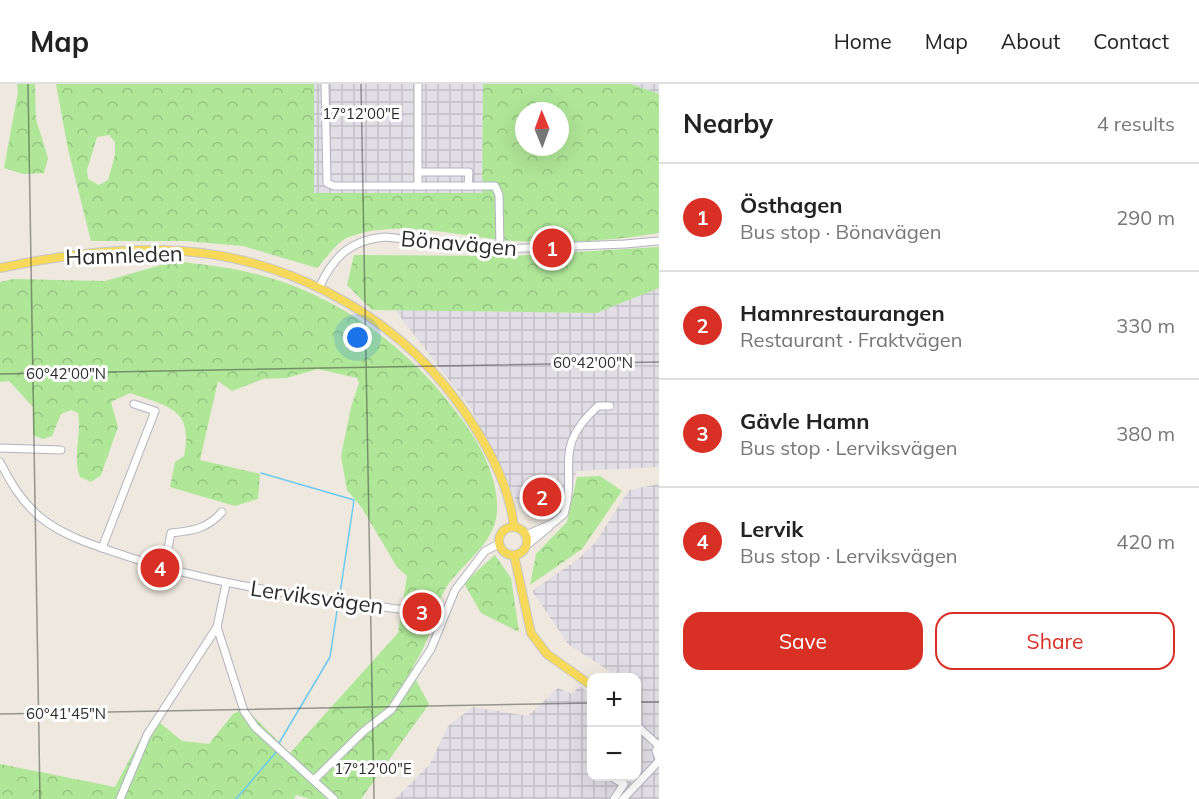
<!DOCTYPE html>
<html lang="en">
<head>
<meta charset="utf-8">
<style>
  body { margin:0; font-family:Mulish,sans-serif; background:#f6f6f6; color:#222 }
  .controls { position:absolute; right:18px; bottom:18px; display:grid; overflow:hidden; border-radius:12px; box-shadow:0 6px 24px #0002 }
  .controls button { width:54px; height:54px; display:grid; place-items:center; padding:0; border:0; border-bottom:2px solid #e0e0e0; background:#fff; color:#222; font:30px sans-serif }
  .compass { position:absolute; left:515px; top:18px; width:54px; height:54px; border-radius:50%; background:#fff; box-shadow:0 6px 24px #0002; rotate:359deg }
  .you { position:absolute; left:358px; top:254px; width:21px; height:21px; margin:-15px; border:4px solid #fff; border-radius:50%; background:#1a73e8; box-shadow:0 0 0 9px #1a73e833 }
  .badge { display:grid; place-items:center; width:39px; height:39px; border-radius:50%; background:#d93025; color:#fff; font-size:20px; font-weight:700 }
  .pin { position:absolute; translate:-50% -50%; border:3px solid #fff; box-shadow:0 2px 6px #0006 }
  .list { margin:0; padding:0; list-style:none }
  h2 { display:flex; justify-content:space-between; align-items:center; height:78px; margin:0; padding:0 24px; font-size:26px }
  h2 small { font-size:20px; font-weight:400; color:#767676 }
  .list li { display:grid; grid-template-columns:39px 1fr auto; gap:18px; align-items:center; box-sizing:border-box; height:108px; padding:0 24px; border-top:2px solid #e0e0e0 }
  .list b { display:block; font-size:22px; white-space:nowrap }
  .list p { margin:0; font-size:20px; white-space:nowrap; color:#767676 }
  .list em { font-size:20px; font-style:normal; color:#767676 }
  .actions { display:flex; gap:12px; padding:18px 24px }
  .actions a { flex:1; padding:14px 0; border:2px solid #d93025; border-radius:18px; text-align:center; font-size:21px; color:#d93025 }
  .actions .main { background:#d93025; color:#fff }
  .map { position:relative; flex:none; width:659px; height:715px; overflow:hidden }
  header { display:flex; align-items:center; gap:36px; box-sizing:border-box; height:84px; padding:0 30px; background:#fff; border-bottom:2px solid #e0e0e0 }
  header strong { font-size:28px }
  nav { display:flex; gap:33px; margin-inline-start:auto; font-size:21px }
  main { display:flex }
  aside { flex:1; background:#fff }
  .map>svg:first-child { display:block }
  .industrial { fill:url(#industrial-grid) }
  .forest { fill:url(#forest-crowns); fill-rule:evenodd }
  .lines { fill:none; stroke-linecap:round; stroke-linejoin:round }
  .stream { stroke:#6dc9f3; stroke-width:1.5 }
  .minor-casing { stroke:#b2b3c0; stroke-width:9 }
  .major-casing { stroke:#c8c8c8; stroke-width:10 }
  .minor { stroke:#fff; stroke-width:7 }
  .major { stroke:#f6d95b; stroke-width:8 }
  .ticks { fill:none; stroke:#2c2c2c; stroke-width:1.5; stroke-opacity:0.45 }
  .labels { text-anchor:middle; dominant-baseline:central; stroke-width:6; stroke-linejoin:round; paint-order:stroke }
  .street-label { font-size:22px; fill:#2c2c2c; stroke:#fff }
  .ticks-label { font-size:15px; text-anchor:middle; fill:#2c2c2c; stroke:#fff; stroke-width:6; stroke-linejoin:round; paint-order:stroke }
</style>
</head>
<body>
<header>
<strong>Map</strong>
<nav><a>Home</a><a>Map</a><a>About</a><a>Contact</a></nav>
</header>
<main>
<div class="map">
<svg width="659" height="715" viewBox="0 0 659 715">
  <defs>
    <pattern id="industrial-grid" width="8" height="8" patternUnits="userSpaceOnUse" patternTransform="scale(1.5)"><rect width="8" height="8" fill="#e1dee6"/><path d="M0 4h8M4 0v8" fill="none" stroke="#c1bfc5"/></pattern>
    <pattern id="forest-crowns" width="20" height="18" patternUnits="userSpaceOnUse" patternTransform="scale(1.5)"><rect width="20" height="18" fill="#afe698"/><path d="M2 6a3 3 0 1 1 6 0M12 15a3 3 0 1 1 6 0" fill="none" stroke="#97c583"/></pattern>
  </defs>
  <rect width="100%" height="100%" fill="#eee8de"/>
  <!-- industrial -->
  <g class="industrial">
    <path d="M 314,0 L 483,0 L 482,109 L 313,109 Z"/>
    <path d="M 631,0 L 659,0 L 659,10 Z"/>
    <path d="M 659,204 L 659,383 L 576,387 L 569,429 L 520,424 L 470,323 L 395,226 L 596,229 Z"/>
    <path d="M 659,400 L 659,715 L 395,715 L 430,680 L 448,642 L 473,623 L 528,632 L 558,604 L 572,610 L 580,601 L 591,613 L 592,692 L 636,692 L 636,594 L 619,593 L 569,561 L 532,507 L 577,476 L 595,459 L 629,406 Z"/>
  </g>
  <!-- forest -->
  <g class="forest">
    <path d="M 17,0 L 35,0 L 36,35 L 48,74 L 44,89 L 23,90 L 4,84 L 18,8 Z"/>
    <path d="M 56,0 L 314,0 L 314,109 L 482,109 L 483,0 L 631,0 L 659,10 L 659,149 C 612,157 561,160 513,157 C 464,153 397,134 349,153 C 337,157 326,175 317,184 L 243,162 L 185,157 L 91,157 L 68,65 ZM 524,27 L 560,27 L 560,63 L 524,63 ZM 109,51 L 115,58 L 115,71 L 108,96 L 99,101 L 88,95 L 87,86 L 97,53 Z"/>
    <path d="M 659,163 L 659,204 L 596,229 L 372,226 L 347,201 L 354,171 L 512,172 Z"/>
    <path d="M 175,177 C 197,180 220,182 243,187 C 332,205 411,263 463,337 C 482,364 499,395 497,429 C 494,459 466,477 449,499 C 436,517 435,539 426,558 C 422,568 416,577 411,587 L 429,620 L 361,715 L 310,715 L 296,711 L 294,715 L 0,715 L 0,680 L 115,703 L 145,646 L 159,638 L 182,657 L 209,660 L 233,630 L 245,624 L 290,669 L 398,549 L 407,492 L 397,483 L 362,424 L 347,406 L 341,372 L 351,323 L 359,299 L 357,294 L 318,285 L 286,294 L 263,295 L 232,307 L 218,297 L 200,376 L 260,390 L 258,415 L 235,422 L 170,403 L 175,378 L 184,372 C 194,325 168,322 130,309 L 111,318 L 118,343 L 101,391 L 91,398 L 80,393 C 72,372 82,351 78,329 L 71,326 L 61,330 L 52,352 L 43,355 L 33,351 L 33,323 L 9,297 L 0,298 L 0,198 L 13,195 L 105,197 Z"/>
    <path d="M 600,392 L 622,407 L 582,465 L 530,501 L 536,470 L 567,438 L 577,393 Z"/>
    <path d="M 495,471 L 511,494 L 519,548 L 481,529 L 464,499 Z"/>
  </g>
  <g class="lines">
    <!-- stream -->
    <g class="stream">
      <path d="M 261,389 L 354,416 L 339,516"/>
      <path d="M 279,659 L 330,573 L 338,520"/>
      <path d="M 236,715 L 277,667"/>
    </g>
    <!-- minor casing -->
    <g class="minor-casing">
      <g id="minor">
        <path d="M 325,0 L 327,99 L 334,102 L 495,102 L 499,111 L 500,165"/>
        <path d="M 418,0 L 418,102"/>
        <path d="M 418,88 L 469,88 L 468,102"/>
        <path d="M 319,204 C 333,173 350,156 385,153 L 500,165 L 625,160 L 659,157"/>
        <path d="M 0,364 L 61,366"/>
        <path d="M 0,378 C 11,399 21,417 40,433 C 62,451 90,460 117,469 C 222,505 334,516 443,531"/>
        <path d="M 526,451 L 553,439 L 564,430 C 578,382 551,365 598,322 L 610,322"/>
        <path d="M 527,461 L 549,443"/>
        <path d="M 102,464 L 155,327 L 134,320"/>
        <path d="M 164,485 L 171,449 C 192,447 207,445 222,428"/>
        <path d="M 217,543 L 244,627 L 255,643 L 334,715"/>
        <path d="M 636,641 L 658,661"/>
        <path d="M 659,660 L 656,667 L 659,675"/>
        <path d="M 611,693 L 624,700 L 614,715"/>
        <path d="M 314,696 L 364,647 L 391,626 L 431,565 L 455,506 L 485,467 L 499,460"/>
        <path d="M 120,715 L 147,651 L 217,543 L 226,500"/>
        <path d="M 623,715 L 659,677"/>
      </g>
    </g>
    <!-- major casing -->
    <g class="major-casing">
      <g id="major">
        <path d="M 0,184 C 52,173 105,165 158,166 C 275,167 391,225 459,320 C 485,356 509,398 514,443"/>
        <circle cx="513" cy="457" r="14"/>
        <path d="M 514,471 L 531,549 L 547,570 L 592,602"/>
      </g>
    </g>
    <!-- minor -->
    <use href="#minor" class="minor"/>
    <!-- major -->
    <use href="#major" class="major"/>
  </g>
  <!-- ticks -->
  <path class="ticks" d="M 28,0 L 40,715M 361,0 L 374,715M 0,290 L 659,278M 636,618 L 659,618M 0,630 L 592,619"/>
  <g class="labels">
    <!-- street labels -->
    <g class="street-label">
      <text transform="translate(459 159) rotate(5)">Bönavägen</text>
      <text transform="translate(124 171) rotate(-2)">Hamnleden</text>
      <text transform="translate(317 513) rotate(8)">Lerviksvägen</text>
    </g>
  </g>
  <g class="ticks-label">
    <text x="361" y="35">17°12'00"E</text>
    <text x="593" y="284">60°42'00"N</text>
    <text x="66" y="295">60°42'00"N</text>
    <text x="66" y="635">60°41'45"N</text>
    <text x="373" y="690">17°12'00"E</text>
  </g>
</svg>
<div class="controls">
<button>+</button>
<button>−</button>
</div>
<svg class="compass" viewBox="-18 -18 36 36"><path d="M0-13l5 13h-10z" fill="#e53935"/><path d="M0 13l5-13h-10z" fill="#767676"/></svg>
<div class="you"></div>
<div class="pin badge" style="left:552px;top:164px">1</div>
<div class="pin badge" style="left:542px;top:413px">2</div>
<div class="pin badge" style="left:422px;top:528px">3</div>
<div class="pin badge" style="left:160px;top:484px">4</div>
</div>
<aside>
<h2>Nearby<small>4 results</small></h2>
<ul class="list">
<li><span class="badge">1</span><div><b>Östhagen</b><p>Bus stop · Bönavägen</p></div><em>290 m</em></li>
<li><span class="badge">2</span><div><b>Hamnrestaurangen</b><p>Restaurant · Fraktvägen</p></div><em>330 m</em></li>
<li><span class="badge">3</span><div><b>Gävle Hamn</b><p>Bus stop · Lerviksvägen</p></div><em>380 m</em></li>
<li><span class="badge">4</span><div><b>Lervik</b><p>Bus stop · Lerviksvägen</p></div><em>420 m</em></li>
</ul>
<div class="actions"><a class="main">Save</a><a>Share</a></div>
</aside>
</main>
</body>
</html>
